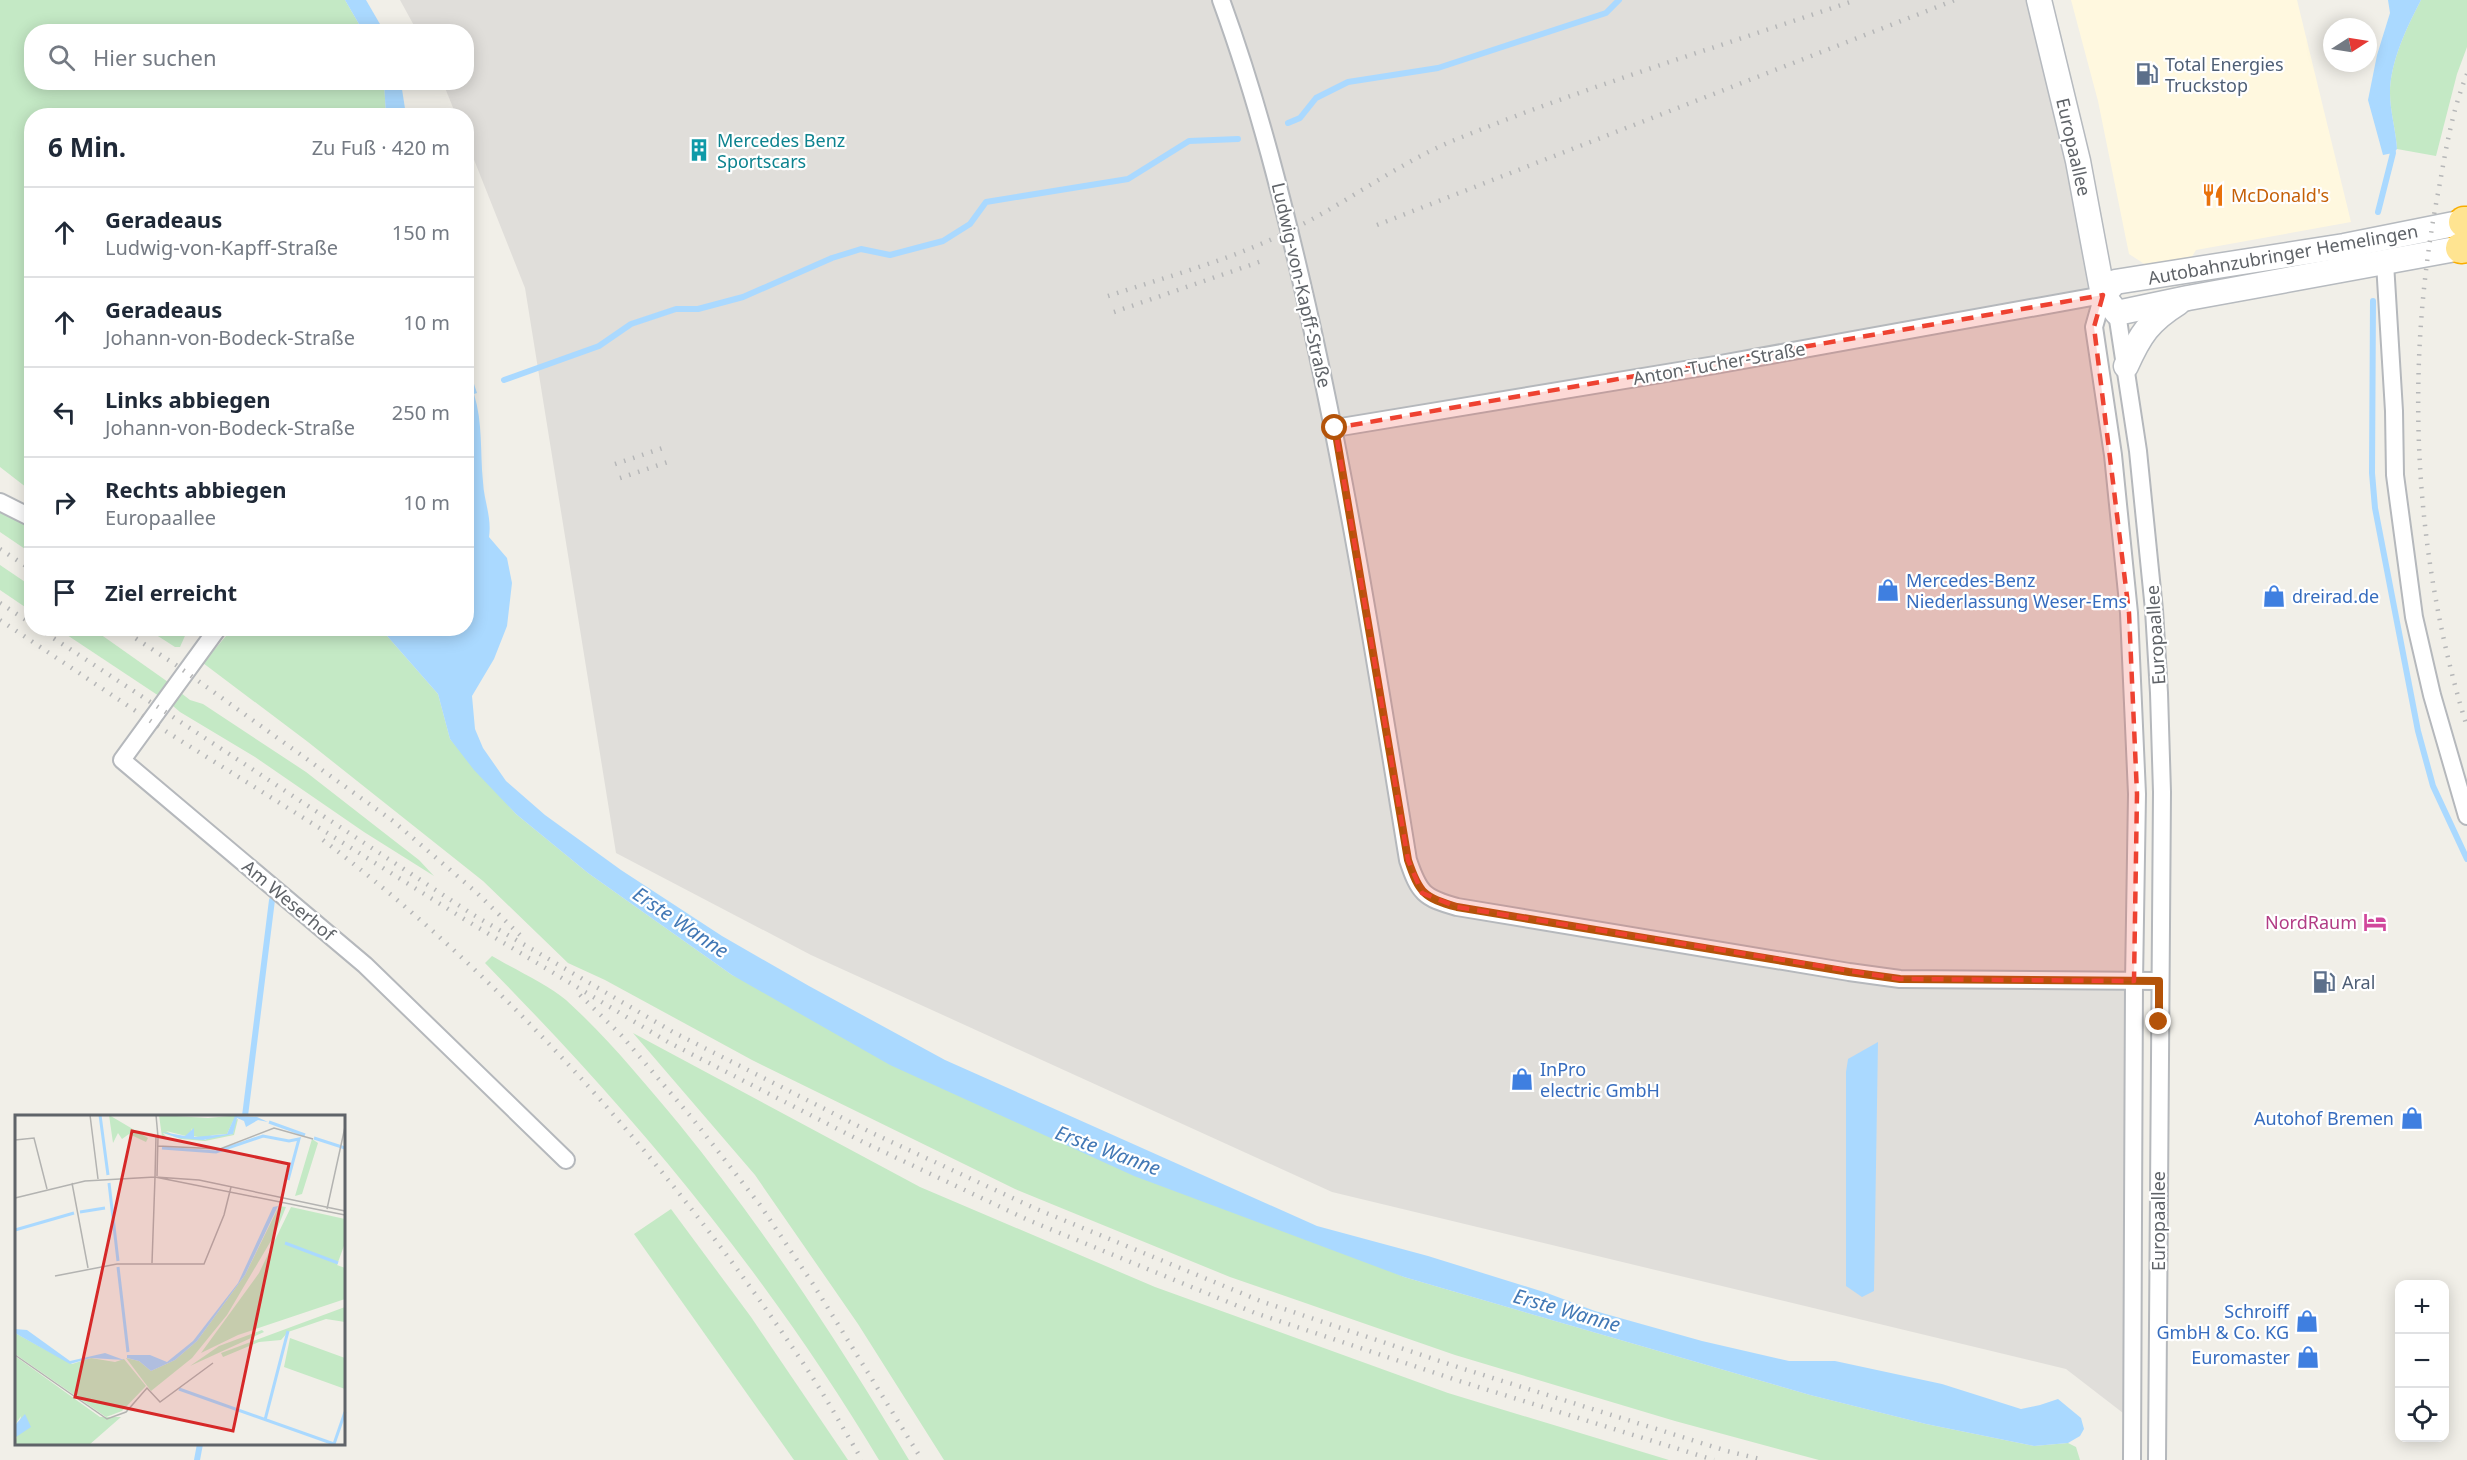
<!DOCTYPE html>
<html lang="de">
<head>
<meta charset="utf-8">
<style>
  body { margin:0; font-family:"Noto Sans",sans-serif; background:#f6f6f7; color:#1f2937 }
  .controls { position:absolute; right:18px; bottom:18px; display:grid; overflow:hidden; border-radius:12px; box-shadow:0 3px 15px #0003 }
  .controls button { width:54px; height:54px; display:grid; place-items:center; padding:0; border:0; border-bottom:2px solid #e0e1e3; background:#fff; color:#1f2937; font:30px sans-serif }
  .compass { position:absolute; left:2323px; top:18px; width:54px; height:54px; border-radius:50%; background:#fff; box-shadow:0 3px 15px #0003; rotate:78deg }
  .stop { position:absolute; width:18px; height:18px; margin:-14px; border:4px solid #b45309; border-radius:50%; background:#fff }
  .stop.end { background:#b45309; border-color:#fff; box-shadow:0 2px 6px #0008 }
  .list { margin:0; padding:0; list-style:none }
  h2 { display:flex; justify-content:space-between; align-items:center; height:78px; margin:0; padding:0 24px; font-size:26px }
  h2 small { font-size:20px; font-weight:400; color:#747a83 }
  .list li { display:grid; grid-template-columns:39px 1fr auto; gap:18px; align-items:center; box-sizing:border-box; height:90px; padding:0 24px; border-top:2px solid #e0e1e3 }
  .list b { display:block; font-size:22px; white-space:nowrap }
  .list p { margin:0; font-size:20px; white-space:nowrap; color:#747a83 }
  .list em { font-size:20px; font-style:normal; color:#747a83 }
  .icon { flex:none; width:33px; height:33px; fill:none; stroke:currentColor; stroke-width:2; stroke-linecap:round; stroke-linejoin:round }
  .map { position:relative; flex:none; width:2467px; height:1460px; overflow:hidden }
  .search { position:absolute; background:#fff; box-shadow:0 3px 15px #0003; left:24px; top:24px; width:450px; height:66px; display:flex; align-items:center; gap:15px; box-sizing:border-box; padding:0 21px; border-radius:24px; color:#747a83; font-size:22px }
  .panel { position:absolute; background:#fff; box-shadow:0 3px 15px #0003; left:24px; top:108px; width:450px; height:528px; border-radius:24px }
  .map>svg:first-child { display:block }
  .commercial { fill:#fff8df }
  .industrial { fill:#e0deda }
  .green { fill:#c4e9c5 }
  .water { fill:#aad9ff }
  .lines { fill:none; stroke-linecap:round; stroke-linejoin:round }
  .stream { stroke:#aad9ff; stroke-width:6 }
  .street-casing { stroke:#b5b8bc; stroke-width:20 }
  .secondary-casing { stroke:#b6babf; stroke-width:27 }
  .highway-casing { stroke:#f9ae00; stroke-width:33 }
  .street { stroke:#fff; stroke-width:16 }
  .secondary { stroke:#fff; stroke-width:24 }
  .highway { stroke:#ffe491; stroke-width:30 }
  .rail { stroke:#b6b7b8; stroke-width:4.5; stroke-dasharray:1.5 8; stroke-linecap:butt }
  .route { stroke:#b45309; stroke-width:8 }
  .marked { fill:#ee4231; fill-opacity:0.2; stroke:#ee4231; stroke-width:4.5; stroke-dasharray:12 8; stroke-linejoin:round }
  .labels { text-anchor:middle; dominant-baseline:central; stroke-width:4.5; stroke-linejoin:round; paint-order:stroke }
  .service-label { font-size:18px; fill:#4e5e75; stroke:#fff; text-anchor:start }
  .culture-label { font-size:18px; fill:#0d838f; stroke:#fff; text-anchor:start }
  .street-label { font-size:18px; fill:#5f6368; stroke:#fff }
  .food-label { font-size:18px; fill:#c56008; stroke:#fff; text-anchor:start }
  .shop-label { font-size:18px; fill:#366cbe; stroke:#fff; text-anchor:start }
  .hotel-label { font-size:18px; fill:#b23c85; stroke:#fff; text-anchor:end }
  .water-label { font-size:20px; font-style:italic; fill:#4278b5; stroke:#fff }
  .inset-river { fill:none; stroke:#aad9ff; stroke-width:3 }
  .inset-road { fill:none; stroke:#b3b3b1; stroke-width:1.5 }
  .view { fill:#d62828; fill-opacity:0.15; stroke:#d62828; stroke-width:3 }
  .inset-edge { fill:none; stroke:#5f6368; stroke-width:3 }
</style>
</head>
<body>
<div class="map">
<svg width="2467" height="1460" viewBox="0 0 2467 1460">
  <rect width="100%" height="100%" fill="#f1efe8"/>
  <!-- commercial -->
  <path class="commercial" d="M 2071,0 L 2297,0 L 2351,222 L 2196,250 L 2191,258 L 2146,265 L 2129,254 L 2098,101 Z"/>
  <!-- industrial -->
  <path class="industrial" d="M 400,0 L 2032,0 L 2090,271 L 2135,658 L 2136,1423 L 2066,1369 L 1332,1192 L 811,955 L 616,853 L 525,288 L 467,142 L 466,116 L 456,115 L 443,83 L 466,82 L 466,32 L 417,31 Z"/>
  <!-- green -->
  <g class="green">
    <path d="M 0,0 L 345,0 L 363,31 L 32,32 L 32,82 L 384,82 L 386,115 L 32,116 L 31,491 L 0,467 Z"/>
    <path d="M 2421,0 L 2467,0 L 2467,47 L 2457,74 L 2436,156 L 2397,149 C 2396,130 2390,112 2390,93 C 2390,62 2407,27 2421,0 Z"/>
    <path d="M 0,511 L 31,528 L 31,553 L 0,532 Z"/>
    <path d="M 0,565 L 31,586 L 31,611 L 0,590 Z"/>
    <path d="M 58,629 L 93,629 L 168,682 L 159,696 Z"/>
    <path d="M 147,629 L 188,629 L 180,647 L 175,647 Z"/>
    <path d="M 232,629 L 381,629 L 438,694 L 450,739 L 516,814 L 588,873 L 732,975 L 1404,1277 L 1810,1395 L 1926,1424 L 2034,1446 L 2068,1443 L 2076,1447 L 2080,1460 L 1819,1460 L 1675,1421 L 1455,1355 L 1230,1277 L 1015,1189 L 752,1060 L 605,980 L 568,963 L 483,881 L 308,742 L 203,663 Z"/>
    <path d="M 181,693 L 190,700 L 203,704 L 306,772 L 419,860 L 434,876 L 364,832 L 255,757 L 180,712 L 173,706 Z"/>
    <path d="M 492,956 C 512,968 549,985 566,1000 C 607,1037 643,1081 679,1124 C 765,1230 839,1343 909,1460 L 879,1460 C 794,1318 691,1184 579,1062 C 549,1029 517,996 485,963 Z"/>
    <path d="M 633,1033 L 920,1187 L 1155,1287 L 1448,1393 L 1669,1460 L 944,1460 L 858,1324 L 755,1175 Z"/>
    <path d="M 671,1209 L 751,1317 L 848,1460 L 794,1460 L 634,1234 Z"/>
  </g>
  <!-- water -->
  <g class="water">
    <path d="M 345,0 L 366,0 L 384,31 L 363,31 Z"/>
    <path d="M 2388,0 L 2421,0 C 2407,27 2390,62 2390,93 C 2390,112 2396,130 2397,149 L 2393,153 L 2383,155 L 2368,100 L 2377,55 L 2390,13 Z"/>
    <path d="M 384,83 L 401,83 L 406,115 L 386,115 Z"/>
    <path d="M 466,384 L 474,384 L 477,393 L 474,394 C 483,423 480,452 483,482 C 484,501 492,518 489,537 L 507,558 L 512,583 L 507,626 L 494,659 L 472,696 L 475,729 L 483,748 L 506,781 L 545,815 L 621,870 L 722,936 L 809,986 L 945,1060 L 1317,1226 L 1428,1256 L 1547,1293 L 1595,1311 L 1702,1341 L 1789,1361 L 1835,1361 L 1942,1384 L 2021,1409 L 2040,1405 L 2058,1399 L 2081,1418 L 2084,1429 L 2080,1436 L 2068,1443 L 2034,1446 L 1926,1424 L 1810,1395 L 1404,1277 L 1134,1176 L 890,1065 L 732,975 L 588,873 L 516,814 L 474,770 L 450,739 L 438,694 L 381,629 L 466,628 Z"/>
    <path d="M 1878,1042 L 1874,1291 L 1862,1297 L 1846,1286 L 1846,1072 L 1848,1059 Z"/>
  </g>
  <g class="lines">
    <!-- stream -->
    <g class="stream">
      <path d="M 1288,123 L 1300,118 L 1316,98 L 1348,82 L 1438,68 L 1606,13 L 1619,0"/>
      <path d="M 2378,212 L 2393,153 L 2392,145"/>
      <path d="M 2373,301 L 2372,473 L 2375,508 L 2418,731 L 2433,786 L 2467,859"/>
      <path d="M 504,380 L 599,346 L 631,324 L 676,309 L 698,309 L 743,297 L 832,258 L 861,249 L 890,255 L 943,241 L 970,224 L 986,202 L 1128,179 L 1189,141 L 1238,139"/>
      <path d="M 245,1116 L 272,900"/>
      <path d="M 197,1460 L 200,1444"/>
    </g>
    <!-- street casing -->
    <g class="street-casing">
      <g id="street">
        <path d="M 1221,0 C 1258,101 1284,205 1308,310 C 1349,492 1378,676 1408,860 C 1419,893 1424,898 1457,907 L 1849,972 L 1900,979 L 2159,981"/>
        <path d="M 2385,263 L 2394,411 L 2395,475 L 2414,617 L 2432,695 L 2467,816"/>
        <path d="M 2117,313 L 2138,451 L 2154,610 L 2159,693 L 2162,792 L 2157,1460"/>
        <path d="M 1335,428 L 1715,365 L 2103,295 L 2094,327 L 2113,455 L 2129,613 L 2137,794 L 2134,981 L 2132,1460"/>
        <path d="M 0,502 L 32,518"/>
        <path d="M 218,628 L 122,760 L 365,965 L 566,1160"/>
      </g>
    </g>
    <!-- secondary casing -->
    <g class="secondary-casing">
      <g id="secondary">
        <path d="M 2039,0 L 2078,161 L 2103,295 L 2117,313 L 2188,298 L 2461,248"/>
        <path d="M 2103,295 L 2115,282 L 2344,246 L 2464,222"/>
        <path d="M 2126,366 C 2140,335 2149,321 2178,303"/>
      </g>
    </g>
    <!-- highway casing -->
    <g class="highway-casing">
      <g id="highway">
        <path d="M 2464,222 L 2467,222"/>
        <path d="M 2461,248 L 2467,247"/>
      </g>
    </g>
    <!-- street -->
    <use href="#street" class="street"/>
    <!-- secondary -->
    <use href="#secondary" class="secondary"/>
    <!-- highway -->
    <use href="#highway" class="highway"/>
    <!-- rail -->
    <g class="rail">
      <path d="M 2467,74 C 2452,111 2446,149 2439,188 C 2404,366 2413,553 2467,727"/>
      <path d="M 1377,225 L 1955,0"/>
      <path d="M 1108,296 C 1169,276 1234,259 1291,230 C 1349,202 1402,160 1462,137 C 1591,85 1724,45 1856,0"/>
      <path d="M 1114,312 L 1262,261"/>
      <path d="M 615,464 L 666,447"/>
      <path d="M 620,478 L 671,461"/>
      <path d="M 0,549 L 32,570"/>
      <path d="M 0,603 L 32,624"/>
      <path d="M 0,620 L 167,732 L 464,919 L 668,1042 L 863,1142 L 1028,1220 L 1255,1313 L 1456,1380 L 1714,1460"/>
      <path d="M 38,628 L 472,914 L 673,1032 L 870,1132 L 1034,1208 L 1263,1302 L 1464,1369 L 1727,1451 L 1764,1460"/>
      <path d="M 120,628 L 176,665 L 393,821 L 476,892 L 525,940"/>
      <path d="M 323,840 C 511,984 671,1166 803,1363 C 824,1394 843,1428 862,1460"/>
      <path d="M 580,995 L 621,1035 L 692,1118 L 760,1205 L 813,1284 L 922,1460"/>
    </g>
  </g>
  <g class="lines">
    <!-- route -->
    <path class="route" d="M 1335,428 L 1408,860 C 1419,893 1424,898 1457,907 L 1849,972 L 1900,979 L 2159,981 L 2159,1022"/>
  </g>
  <!-- marked area -->
  <path class="marked" d="M 2103,295 L 2094,327 L 2129,613 L 2137,794 L 2134,981 L 1900,979 L 1457,907 L 1422,893 L 1408,860 L 1335,428 Z"/>
  <!-- icons -->
  <defs>
    <g id="fuel-bare" transform="scale(1.8)"><path d="M-5.5-6h7V0h2V4h1.3V-2.5L3-4.5l.8-.8L6-3V5H2.5V1h-1V6h-7ZM-4.2-4.7v3.2H.2V-4.7Z" fill="#5c6f8a" stroke="#fff" stroke-width="2.5" paint-order="stroke"/></g>
    <g id="building-bare" transform="scale(1.8)"><path d="M-4-6H4V6H1V3H-1V6H-4ZM-2.5-4.3h1.7v1.8h-1.7ZM.8-4.3h1.7v1.8H.8ZM-2.5-1h1.7V.8h-1.7ZM.8-1h1.7V.8H.8Z" fill="#0f9aa8" stroke="#fff" stroke-width="2.5" paint-order="stroke"/></g>
    <g id="restaurant-bare" transform="scale(1.8)"><path d="M-5-6h1v4h1v-4h1v4h1v-4h1v5L-1.5 .5V6h-2V.5L-5-1ZM5-6V6H3V1.5H1.5Q1.5-4 5-6Z" fill="#e8710a" stroke="#fff" stroke-width="2.5" paint-order="stroke"/></g>
    <g id="shop-bare" transform="scale(1.8)"><path d="M-5-2.5h2.3a2.7 3.5 0 0 1 5.4 0H5L5.5 6h-11ZM-1.5-2.5h3a1.5 2.3 0 0 0-3 0Z" fill="#3f7fe0" stroke="#fff" stroke-width="2.5" paint-order="stroke"/></g>
    <g id="hotel-bare" transform="scale(1.8)"><path d="M-6-4.5h1.5V1H6V5H4.5V3h-9V5H-6ZM-4 0a1.8 1.8 0 1 1 3.6 0ZM.5 0V-2.5h3Q6-2.5 6 0Z" fill="#d1479c" stroke="#fff" stroke-width="2.5" paint-order="stroke"/></g>
  </defs>
  <g fill-rule="evenodd">
    <use href="#fuel-bare" x="2147" y="74"/>
    <use href="#building-bare" x="699" y="150"/>
    <use href="#restaurant-bare" x="2213" y="195"/>
    <use href="#shop-bare" x="1888" y="590"/>
    <use href="#shop-bare" x="2274" y="596"/>
    <use href="#hotel-bare" x="2375" y="922"/>
    <use href="#fuel-bare" x="2324" y="982"/>
    <use href="#shop-bare" x="1522" y="1079"/>
    <use href="#shop-bare" x="2412" y="1118"/>
    <use href="#shop-bare" x="2307" y="1321"/>
    <use href="#shop-bare" x="2308" y="1357"/>
  </g>
  <g class="labels">
    <!-- service labels -->
    <g class="service-label">
      <text x="2165" y="64">Total Energies<tspan x="2165" dy="21">Truckstop</tspan></text>
      <text x="2342" y="982">Aral</text>
    </g>
    <!-- culture labels -->
    <g class="culture-label">
      <text x="717" y="140">Mercedes Benz<tspan x="717" dy="21">Sportscars</tspan></text>
    </g>
    <!-- street labels -->
    <g class="street-label">
      <text transform="translate(2074 147) rotate(77)">Europaallee</text>
      <text transform="translate(2283 254) rotate(-10)">Autobahnzubringer Hemelingen</text>
      <text transform="translate(1302 285) rotate(77)">Ludwig-von-Kapff-Straße</text>
      <text transform="translate(1719 363) rotate(-10)">Anton-Tucher-Straße</text>
      <text transform="translate(2155 635) rotate(-94)">Europaallee</text>
      <text transform="translate(289 900) rotate(40)">Am Weserhof</text>
      <text transform="translate(2158 1221) rotate(-90)">Europaallee</text>
    </g>
    <!-- food labels -->
    <g class="food-label">
      <text x="2231" y="195">McDonald's</text>
    </g>
    <!-- shop labels -->
    <g class="shop-label">
      <text x="1906" y="580">Mercedes-Benz<tspan x="1906" dy="21">Niederlassung Weser-Ems</tspan></text>
      <text x="2292" y="596">dreirad.de</text>
      <text x="1540" y="1069">InPro<tspan x="1540" dy="21">electric GmbH</tspan></text>
      <text x="2394" y="1118" text-anchor="end">Autohof Bremen</text>
      <text x="2289" y="1311" text-anchor="end">Schroiff<tspan x="2289" dy="21">GmbH &amp; Co. KG</tspan></text>
      <text x="2290" y="1357" text-anchor="end">Euromaster</text>
    </g>
    <!-- hotel labels -->
    <g class="hotel-label">
      <text x="2357" y="922">NordRaum</text>
    </g>
    <!-- water labels -->
    <g class="water-label">
      <text transform="translate(681 922) rotate(34)">Erste Wanne</text>
      <text transform="translate(1108 1150) rotate(20)">Erste Wanne</text>
      <text transform="translate(1567 1310) rotate(16)">Erste Wanne</text>
    </g>
  </g>
  <!-- overview -->
  <g transform="translate(15 1115)">
    <rect width="330" height="330" fill="#f1efe8"/>
    <path d="M 94,0 L 133,23 L 131,27 L 114,19 L 107,24 L 103,18 L 98,28 ZM 144,0 L 193,3 L 226,0 L 222,1 L 218,6 L 212,19 L 198,20 L 189,23 L 178,21 L 177,13 L 175,22 L 151,16 L 163,23 L 182,23 L 190,25 L 195,22 L 218,19 L 220,5 L 223,4 L 219,20 L 190,26 L 166,24 L 148,18 L 152,23 L 147,22 ZM 297,24 L 303,28 L 287,79 L 280,81 ZM 264,91 L 271,92 L 260,119 L 212,200 L 177,243 L 136,276 L 111,243 L 124,246 L 136,256 L 160,245 L 182,226 L 230,160 ZM 276,92 L 330,104 L 330,128 L 322,150 L 330,153 L 330,184 L 223,220 L 186,238 L 244,158 ZM 330,192 L 330,207 L 311,204 L 273,217 L 266,225 L 244,227 L 208,242 L 206,238 ZM 247,215 L 249,217 L 175,251 L 204,231 ZM 0,218 L 57,249 L 76,243 L 100,247 L 109,244 L 131,271 L 107,296 L 91,302 L 0,239 ZM 275,223 L 330,243 L 330,274 L 269,252 ZM 0,241 L 85,302 L 106,302 L 74,330 L 0,330 L 6,301 L 0,310 Z" fill="#c4e9c5"/>
    <path d="M 220,1 L 242,2 L 253,7 L 243,5 L 231,12 L 229,6 L 222,3 L 218,19 L 188,25 L 163,23 L 147,17 L 170,21 L 179,13 L 179,22 L 212,19 ZM 263,91 L 230,160 L 182,226 L 160,245 L 136,256 L 124,246 L 112,243 L 112,240 L 135,240 L 152,247 L 178,226 L 223,168 L 258,92 ZM 0,214 L 12,215 L 55,246 L 90,238 L 109,245 L 76,243 L 55,249 L 0,218 ZM 10,299 L 16,312 L 1,322 L 0,310 Z" fill="#aad9ff"/>
    <path class="inset-river" d="M 85,0 L 93,60M 254,7 L 290,20M 299,23 L 330,33M 147,33 L 201,37 L 248,21 L 274,26 L 284,24 L 273,65M 94,68 L 103,146M 65,97 L 90,93M 0,115 L 59,98M 270,128 L 323,148M 103,152 L 113,237M 164,274 L 319,329M 250,305 L 273,216M 319,329 L 330,297"/>
    <path class="inset-road" d="M 75,0 L 83,64M 141,0 L 143,22M 0,25 L 19,23 L 32,74M 143,31 L 205,34 L 259,13 L 298,24M 142,61 L 143,22M 140,62 L 184,65 L 330,96M 140,62 L 141,21M 57,68 L 73,153M 0,83 L 70,66 L 140,62 L 330,100M 312,94 L 330,12M 137,148 L 140,62M 40,161 L 102,149 L 189,149 L 209,100 L 216,72M 0,240 L 92,304 L 111,297 L 132,273 L 145,287 L 198,248"/>
    <path class="view" d="M 117,16 L 274,49 L 218,316 L 60,282 Z"/>
    <rect width="330" height="330" class="inset-edge"/>
  </g>
</svg>
<div class="controls">
<button>+</button>
<button>−</button>
<button><svg class="icon" aria-label="locate" viewBox="0 0 24 24"><circle cx="12" cy="12" r="6"/><path d="M12 2v4M12 18v4M2 12h4M18 12h4"/></svg></button>
</div>
<svg class="compass" viewBox="-18 -18 36 36"><path d="M0-13l5 13h-10z" fill="#e53935"/><path d="M0 13l5-13h-10z" fill="#747a83"/></svg>
<div class="stop" style="left:1335px;top:428px"></div>
<div class="stop end" style="left:2159px;top:1022px"></div>
<div class="search"><svg class="icon" aria-label="search" viewBox="0 0 24 24"><circle cx="10" cy="10" r="6"/><path d="M15 15l6 6"/></svg>Hier suchen</div>
<section class="panel">
<h2>6 Min.<small>Zu Fuß · 420 m</small></h2>
<ul class="list">
<li><svg class="icon" aria-label="ahead" viewBox="0 0 24 24"><path d="M12 20V5M6 11l6-6 6 6"/></svg><div><b>Geradeaus</b><p>Ludwig-von-Kapff-Straße</p></div><em>150 m</em></li>
<li><svg class="icon" aria-label="ahead" viewBox="0 0 24 24"><path d="M12 20V5M6 11l6-6 6 6"/></svg><div><b>Geradeaus</b><p>Johann-von-Bodeck-Straße</p></div><em>10 m</em></li>
<li><svg class="icon" aria-label="left" viewBox="0 0 24 24"><path d="M17 20v-9H6M10 6l-5 5 5 5"/></svg><div><b>Links abbiegen</b><p>Johann-von-Bodeck-Straße</p></div><em>250 m</em></li>
<li><svg class="icon" aria-label="right" viewBox="0 0 24 24"><path d="M7 20v-9h11M14 6l5 5-5 5"/></svg><div><b>Rechts abbiegen</b><p>Europaallee</p></div><em>10 m</em></li>
<li><svg class="icon" aria-label="arrive" viewBox="0 0 24 24"><path d="M6 21V4h12l-3 4 3 4H6"/></svg><div><b>Ziel erreicht</b></div></li>
</ul>
</section>
</div>
</body>
</html>
